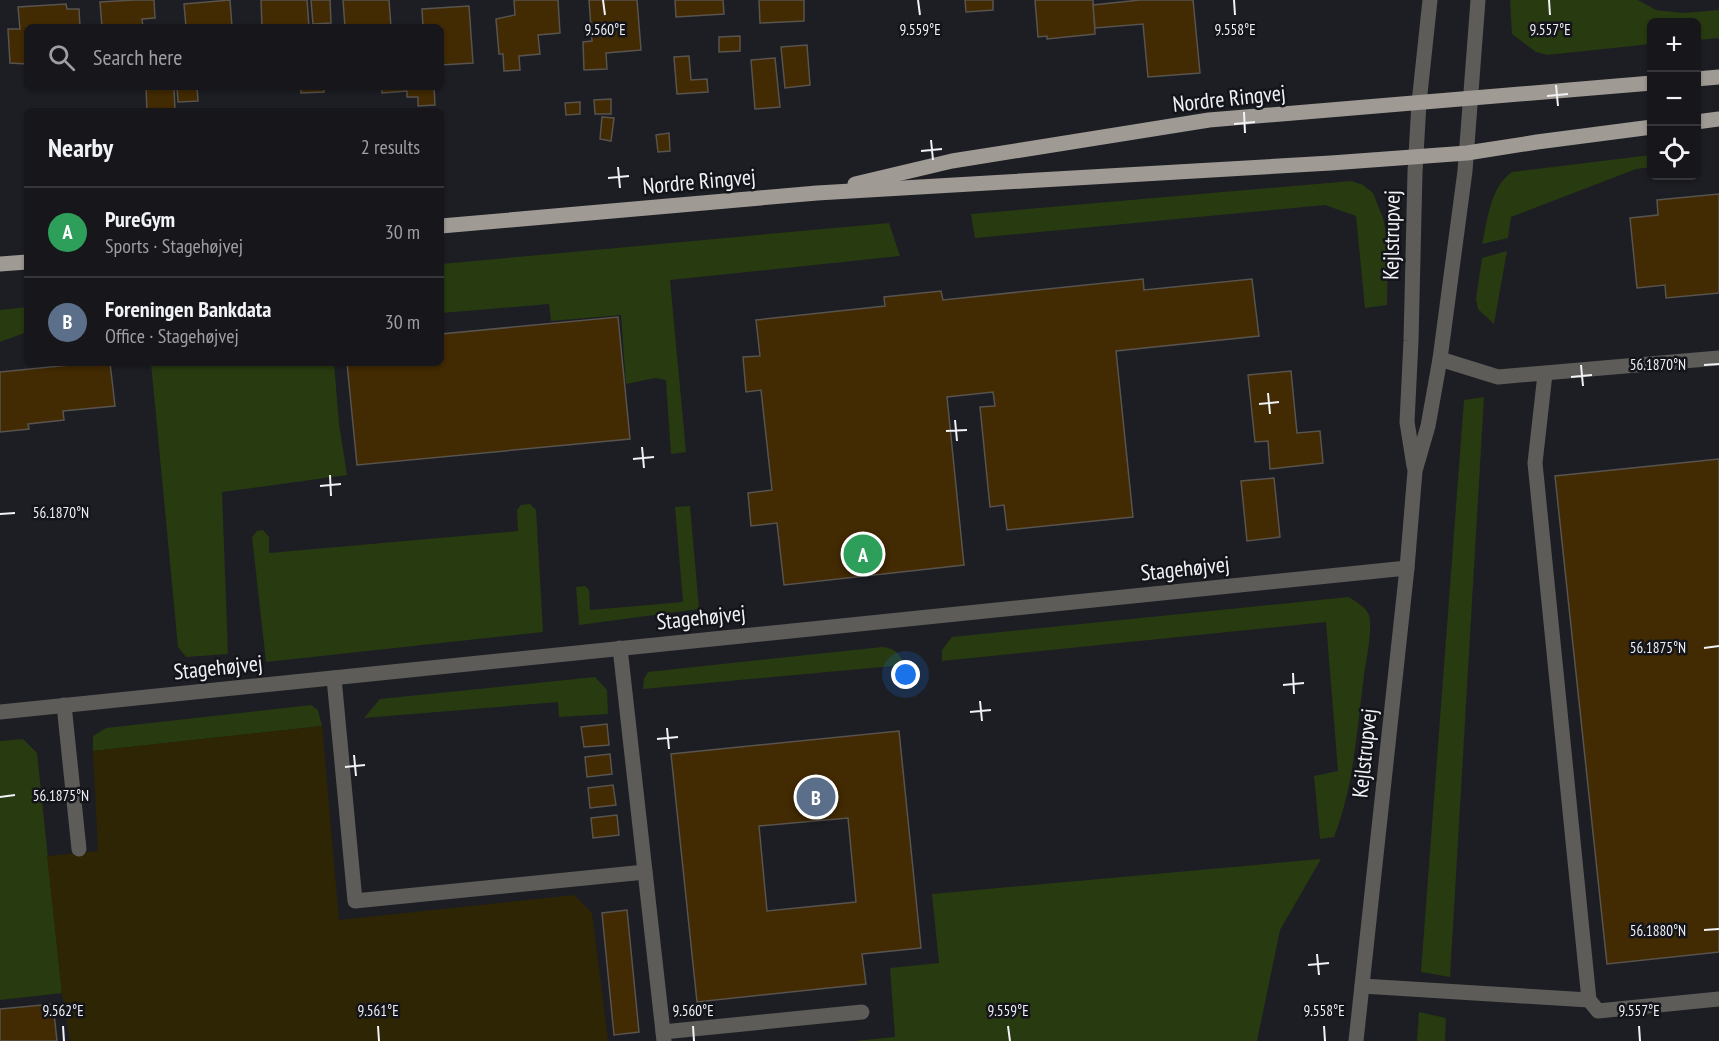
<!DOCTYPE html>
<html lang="en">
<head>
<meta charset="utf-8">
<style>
  body { margin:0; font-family:"PT Sans Narrow",sans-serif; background:#232328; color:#f1f3f6 }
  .controls { position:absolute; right:18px; top:18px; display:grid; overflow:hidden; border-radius:9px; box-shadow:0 2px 4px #0004 }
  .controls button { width:54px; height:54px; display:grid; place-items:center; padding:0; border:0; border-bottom:2px solid #35353a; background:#16161b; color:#f1f3f6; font:30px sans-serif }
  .you { position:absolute; left:906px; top:675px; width:21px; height:21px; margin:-15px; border:4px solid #fff; border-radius:50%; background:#1a73e8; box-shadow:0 0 0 9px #1a73e833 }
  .badge { display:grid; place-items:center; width:39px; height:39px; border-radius:50%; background:#c4bc3e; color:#fff; font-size:20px; font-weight:700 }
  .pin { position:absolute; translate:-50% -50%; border:3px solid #fff; box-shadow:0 2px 6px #0006 }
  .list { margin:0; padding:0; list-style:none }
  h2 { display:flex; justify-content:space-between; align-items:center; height:78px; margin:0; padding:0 24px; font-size:26px }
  h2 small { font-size:20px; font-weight:400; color:#9e9fa3 }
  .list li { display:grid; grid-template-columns:39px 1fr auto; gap:18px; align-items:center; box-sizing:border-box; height:90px; padding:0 24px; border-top:2px solid #35353a }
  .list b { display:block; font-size:22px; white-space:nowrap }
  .list p { margin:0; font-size:20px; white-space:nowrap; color:#9e9fa3 }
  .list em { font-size:20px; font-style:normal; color:#9e9fa3 }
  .icon { flex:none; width:33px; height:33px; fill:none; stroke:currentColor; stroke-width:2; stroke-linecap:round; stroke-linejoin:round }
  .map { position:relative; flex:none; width:1719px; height:1041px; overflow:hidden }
  .search { position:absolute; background:#16161b; box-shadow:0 2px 4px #0004; left:24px; top:24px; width:420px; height:66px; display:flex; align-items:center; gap:15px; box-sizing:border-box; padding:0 21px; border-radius:9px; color:#9e9fa3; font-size:22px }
  .panel { position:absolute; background:#16161b; box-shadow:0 2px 4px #0004; left:24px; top:108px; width:420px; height:258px; border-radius:9px }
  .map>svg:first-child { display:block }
  .green { fill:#273a10 }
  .sand { fill:#2d2504 }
  .building { fill:#422a02; stroke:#58534d; stroke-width:1.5; fill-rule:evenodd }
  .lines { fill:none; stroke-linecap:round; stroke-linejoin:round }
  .minor { stroke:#5e5c59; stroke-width:15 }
  .major { stroke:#9f9a94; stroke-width:15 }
  .ticks { fill:none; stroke:#f1f2f6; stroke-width:2 }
  .labels { text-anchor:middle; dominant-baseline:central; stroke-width:5; stroke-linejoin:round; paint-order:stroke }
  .street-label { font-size:22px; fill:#f1f2f6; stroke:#14151b }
  .ticks-label { font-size:15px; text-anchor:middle; fill:#f1f2f6; stroke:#14151b; stroke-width:5; stroke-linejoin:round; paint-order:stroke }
</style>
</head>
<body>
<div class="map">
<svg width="1719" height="1041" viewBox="0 0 1719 1041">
  <rect width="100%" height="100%" fill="#1d1e24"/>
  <!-- green -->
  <g class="green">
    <path d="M 1510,0 L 1638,0 L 1656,10 L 1683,13 L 1719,10 L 1719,38 L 1697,40 L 1696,22 L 1652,22 L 1651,44 L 1547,55 L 1536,52 L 1512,34 Z"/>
    <path d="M 1651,155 L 1651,167 L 1636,169 L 1511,217 L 1508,238 L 1482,244 C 1488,219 1490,187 1512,172 Z"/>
    <path d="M 1351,181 L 1363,185 L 1373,193 L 1383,218 L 1388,243 L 1387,305 L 1365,308 L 1356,216 L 1325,205 L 975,238 L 971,214 Z"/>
    <path d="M 889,223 L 900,256 L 670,280 L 686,452 L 671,454 L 666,380 L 655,378 L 626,384 L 621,315 L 551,321 L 549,304 L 441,313 L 441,264 Z"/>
    <path d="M 1507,251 L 1494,324 L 1478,309 L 1476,299 L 1482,258 Z"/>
    <path d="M 27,307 L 27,332 L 0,342 L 0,310 Z"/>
    <path d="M 151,363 L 334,363 L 339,424 L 347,475 L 222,492 L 228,654 L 186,657 L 178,647 Z"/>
    <path d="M 1484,397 L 1450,977 L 1421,972 L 1464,400 Z"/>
    <path d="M 530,504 L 536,510 L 543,632 L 266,662 L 252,537 L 257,531 L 263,530 L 269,537 L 269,553 L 518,531 L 517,510 L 521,505 Z"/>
    <path d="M 690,506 L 699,609 L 579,625 L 576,587 L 585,586 L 589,590 L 590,610 L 683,602 L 675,507 Z"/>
    <path d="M 1349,597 C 1356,602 1366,607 1369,615 C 1373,628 1366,661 1364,675 C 1357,729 1354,786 1334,837 L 1320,839 L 1314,776 L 1338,771 L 1326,622 L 942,661 L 942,650 L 952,637 Z"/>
    <path d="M 882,647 C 895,648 899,653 904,665 L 643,689 L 644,679 L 648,672 Z"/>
    <path d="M 595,677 L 607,690 L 608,714 L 559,717 L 558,702 L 364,718 L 380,699 Z"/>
    <path d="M 311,705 L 318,710 L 322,726 L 93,751 L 93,736 L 106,728 Z"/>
    <path d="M 23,739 L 37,753 L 62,993 L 0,1000 L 0,741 Z"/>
    <path d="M 1321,859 L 1280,930 L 1257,1041 L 854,1041 L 895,1037 L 890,968 L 939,963 L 932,894 Z"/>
    <path d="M 1419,1012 L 1446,1018 L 1445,1041 L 1417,1041 Z"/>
  </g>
  <!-- sand -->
  <path class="sand" d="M 322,726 L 339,920 L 574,895 L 592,913 L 608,1041 L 70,1041 L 62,993 L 47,856 L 98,851 L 93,751 Z"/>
  <!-- building -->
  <g class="building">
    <path d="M 134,0 L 154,0 L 155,18 L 142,19 L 143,27 L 102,27 L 100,2 Z"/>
    <path d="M 230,0 L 232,27 L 186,27 L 184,4 Z"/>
    <path d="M 261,0 L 307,0 L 309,27 L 262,27 Z"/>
    <path d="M 311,0 L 330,0 L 331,23 L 313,24 Z"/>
    <path d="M 343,0 L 389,0 L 391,27 L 345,27 Z"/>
    <path d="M 514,0 L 558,0 L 560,33 L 538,35 L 540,54 L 519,56 L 520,70 L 504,71 L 503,54 L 499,54 L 496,19 L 515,15 Z"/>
    <path d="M 589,0 L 637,0 L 641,50 L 606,53 L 607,69 L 584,70 L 583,42 L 592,41 Z"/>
    <path d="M 675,0 L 723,0 L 724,14 L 676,17 Z"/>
    <path d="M 759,0 L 804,0 L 804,21 L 760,23 Z"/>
    <path d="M 965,0 L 993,0 L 993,10 L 966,12 Z"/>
    <path d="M 1035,0 L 1093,0 L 1095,34 L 1047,39 L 1047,36 L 1038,37 Z"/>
    <path d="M 1140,0 L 1193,0 L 1200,73 L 1148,77 L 1143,24 L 1095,28 L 1093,5 Z"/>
    <path d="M 66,4 L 67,9 L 79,9 L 80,27 L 27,27 L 27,64 L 10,63 L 8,29 L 20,29 L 18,7 Z"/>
    <path d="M 469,6 L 473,63 L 441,65 L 441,27 L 423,27 L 422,9 Z"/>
    <path d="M 740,36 L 740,51 L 719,52 L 719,37 Z"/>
    <path d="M 807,45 L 810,85 L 785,88 L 781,47 Z"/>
    <path d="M 689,56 L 691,80 L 707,79 L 708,92 L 677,94 L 674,57 Z"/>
    <path d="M 775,58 L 780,107 L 755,109 L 751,60 Z"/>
    <path d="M 146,87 L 174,87 L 175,111 L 147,111 Z"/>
    <path d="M 177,87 L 197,87 L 198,101 L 178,102 Z"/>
    <path d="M 301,87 L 324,87 L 324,92 L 301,93 Z"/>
    <path d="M 382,87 L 434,87 L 435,105 L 418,106 L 418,97 L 407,97 L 407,91 L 382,93 Z"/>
    <path d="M 611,99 L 611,114 L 595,114 L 594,100 Z"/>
    <path d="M 580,102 L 580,114 L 566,115 L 565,103 Z"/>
    <path d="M 602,117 L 614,118 L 611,141 L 600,139 Z"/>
    <path d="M 669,133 L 670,151 L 658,152 L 656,135 Z"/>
    <path d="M 1719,194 L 1719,293 L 1666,298 L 1665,285 L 1637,288 L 1630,218 L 1658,215 L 1657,200 Z"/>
    <path d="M 1143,279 L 1144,290 L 1252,279 L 1259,336 L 1116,351 L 1133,517 L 1007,530 L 1004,505 L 990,507 L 980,407 L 995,406 L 993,392 L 947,397 L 964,565 L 784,585 L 777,523 L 751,526 L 748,493 L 772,490 L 761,390 L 746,392 L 743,357 L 760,356 L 756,320 L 885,306 L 884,297 L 941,291 L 943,300 Z"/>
    <path d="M 618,317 L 630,439 L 357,465 L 347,363 L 441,363 L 441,334 Z"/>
    <path d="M 90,363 L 110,363 L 115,406 L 63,411 L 64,420 L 28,424 L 29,429 L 0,432 L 0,372 Z"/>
    <path d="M 1291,371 L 1297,433 L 1320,431 L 1323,463 L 1270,469 L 1268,441 L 1255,442 L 1248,375 Z"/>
    <path d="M 1719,459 L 1719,952 L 1607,964 L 1555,476 Z"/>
    <path d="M 1274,478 L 1280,537 L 1247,541 L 1241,481 Z"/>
    <path d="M 607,724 L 609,745 L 584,747 L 581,727 Z"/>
    <path d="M 899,731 L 921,948 L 862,954 L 866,984 L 697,1002 L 671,754 ZM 848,818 L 856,902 L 767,911 L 759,826 Z"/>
    <path d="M 610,754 L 612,774 L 587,777 L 585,757 Z"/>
    <path d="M 613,785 L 616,805 L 590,808 L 588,788 Z"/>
    <path d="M 617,815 L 619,835 L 593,838 L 591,818 Z"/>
    <path d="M 627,910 L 639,1032 L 614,1035 L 602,913 Z"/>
    <path d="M 53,1004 L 57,1041 L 0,1041 L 0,1009 Z"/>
  </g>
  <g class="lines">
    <!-- minor -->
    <g class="minor">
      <path d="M 1440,359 L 1498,377 L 1719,358"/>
      <path d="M 1545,374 L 1535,463 L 1589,1000 L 1598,1011 L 1719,999"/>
      <path d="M 1414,466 L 1407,422 L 1411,341 L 1415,172 L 1419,103 L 1430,0"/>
      <path d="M 620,648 L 664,1041"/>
      <path d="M 334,678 L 355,901 L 645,872"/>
      <path d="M 64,705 L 79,849"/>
      <path d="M 0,712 L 1407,568"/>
      <path d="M 1362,986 L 1589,1000"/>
      <path d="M 663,1032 L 862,1012"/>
      <path d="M 1356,1041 L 1407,568 L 1415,471 L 1428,426 L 1440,359 L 1465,171 L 1478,0"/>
    </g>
    <!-- major -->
    <g class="major">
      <path d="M 1696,79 L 1719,77"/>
      <path d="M 1696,122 L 1719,119"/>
      <path d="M 855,184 L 952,161 L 1209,120 L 1652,83"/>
      <path d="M 441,226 L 817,193 L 1331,163 L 1467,153 L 1537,142 L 1652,127"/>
      <path d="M 0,264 L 27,262"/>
    </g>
  </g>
  <!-- ticks -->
  <path class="ticks" d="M 603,0 L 605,15M 918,0 L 920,15M 1234,0 L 1235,15M 1549,0 L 1550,15M 1556,85 L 1558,106M 1547,96 L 1568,94M 1244,112 L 1245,133M 1234,124 L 1255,122M 931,140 L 933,160M 921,151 L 942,149M 618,167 L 620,188M 608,178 L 629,176M 1581,365 L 1583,386M 1704,365 L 1719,364M 1571,377 L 1592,375M 1268,393 L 1270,414M 1259,404 L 1279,402M 955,420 L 957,441M 946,431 L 967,430M 642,447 L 644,468M 633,459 L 654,457M 330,475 L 331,496M 320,486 L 341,484M 0,514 L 15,513M 1704,648 L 1719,646M 1293,673 L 1294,694M 1283,685 L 1304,683M 980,701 L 982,721M 970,712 L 991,710M 667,728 L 669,749M 657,739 L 678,737M 354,755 L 356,776M 345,767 L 365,765M 0,797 L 15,795M 1704,930 L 1719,929M 1317,954 L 1319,975M 1308,965 L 1329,963M 63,1026 L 64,1041M 378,1026 L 379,1041M 693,1026 L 694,1041M 1008,1026 L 1010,1041M 1324,1026 L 1325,1041M 1639,1026 L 1640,1041"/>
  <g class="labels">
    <!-- street labels -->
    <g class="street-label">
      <text transform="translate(1229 98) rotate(-6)">Nordre Ringvej</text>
      <text transform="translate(699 181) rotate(-5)">Nordre Ringvej</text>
      <text transform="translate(1391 235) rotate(-89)">Kejlstrupvej</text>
      <text transform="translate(1185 568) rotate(-6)">Stagehøjvej</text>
      <text transform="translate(701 617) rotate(-6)">Stagehøjvej</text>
      <text transform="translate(218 667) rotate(-6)">Stagehøjvej</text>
      <text transform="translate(1364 753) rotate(-84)">Kejlstrupvej</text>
    </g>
  </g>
  <g class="ticks-label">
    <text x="605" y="35">9.560°E</text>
    <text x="920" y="35">9.559°E</text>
    <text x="1235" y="35">9.558°E</text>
    <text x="1550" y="35">9.557°E</text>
    <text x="1658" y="370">56.1870°N</text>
    <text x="61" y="518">56.1870°N</text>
    <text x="1658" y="653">56.1875°N</text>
    <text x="61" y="801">56.1875°N</text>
    <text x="1658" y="936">56.1880°N</text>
    <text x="63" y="1016">9.562°E</text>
    <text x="378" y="1016">9.561°E</text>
    <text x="693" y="1016">9.560°E</text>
    <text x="1008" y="1016">9.559°E</text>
    <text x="1324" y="1016">9.558°E</text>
    <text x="1639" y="1016">9.557°E</text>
  </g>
</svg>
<div class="controls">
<button>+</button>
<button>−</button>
<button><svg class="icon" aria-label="locate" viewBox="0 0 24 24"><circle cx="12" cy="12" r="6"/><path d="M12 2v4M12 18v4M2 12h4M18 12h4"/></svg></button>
</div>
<div class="you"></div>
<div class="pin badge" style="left:863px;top:554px;background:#2e9e5b">A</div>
<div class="pin badge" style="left:816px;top:797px;background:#5c6f8a">B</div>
<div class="search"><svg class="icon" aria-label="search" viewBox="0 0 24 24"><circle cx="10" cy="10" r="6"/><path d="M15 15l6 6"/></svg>Search here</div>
<section class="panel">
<h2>Nearby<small>2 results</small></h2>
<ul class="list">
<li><span class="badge" style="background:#2e9e5b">A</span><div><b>PureGym</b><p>Sports · Stagehøjvej</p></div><em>30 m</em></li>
<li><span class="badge" style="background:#5c6f8a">B</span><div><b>Foreningen Bankdata</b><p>Office · Stagehøjvej</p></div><em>30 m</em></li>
</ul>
</section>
</div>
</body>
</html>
